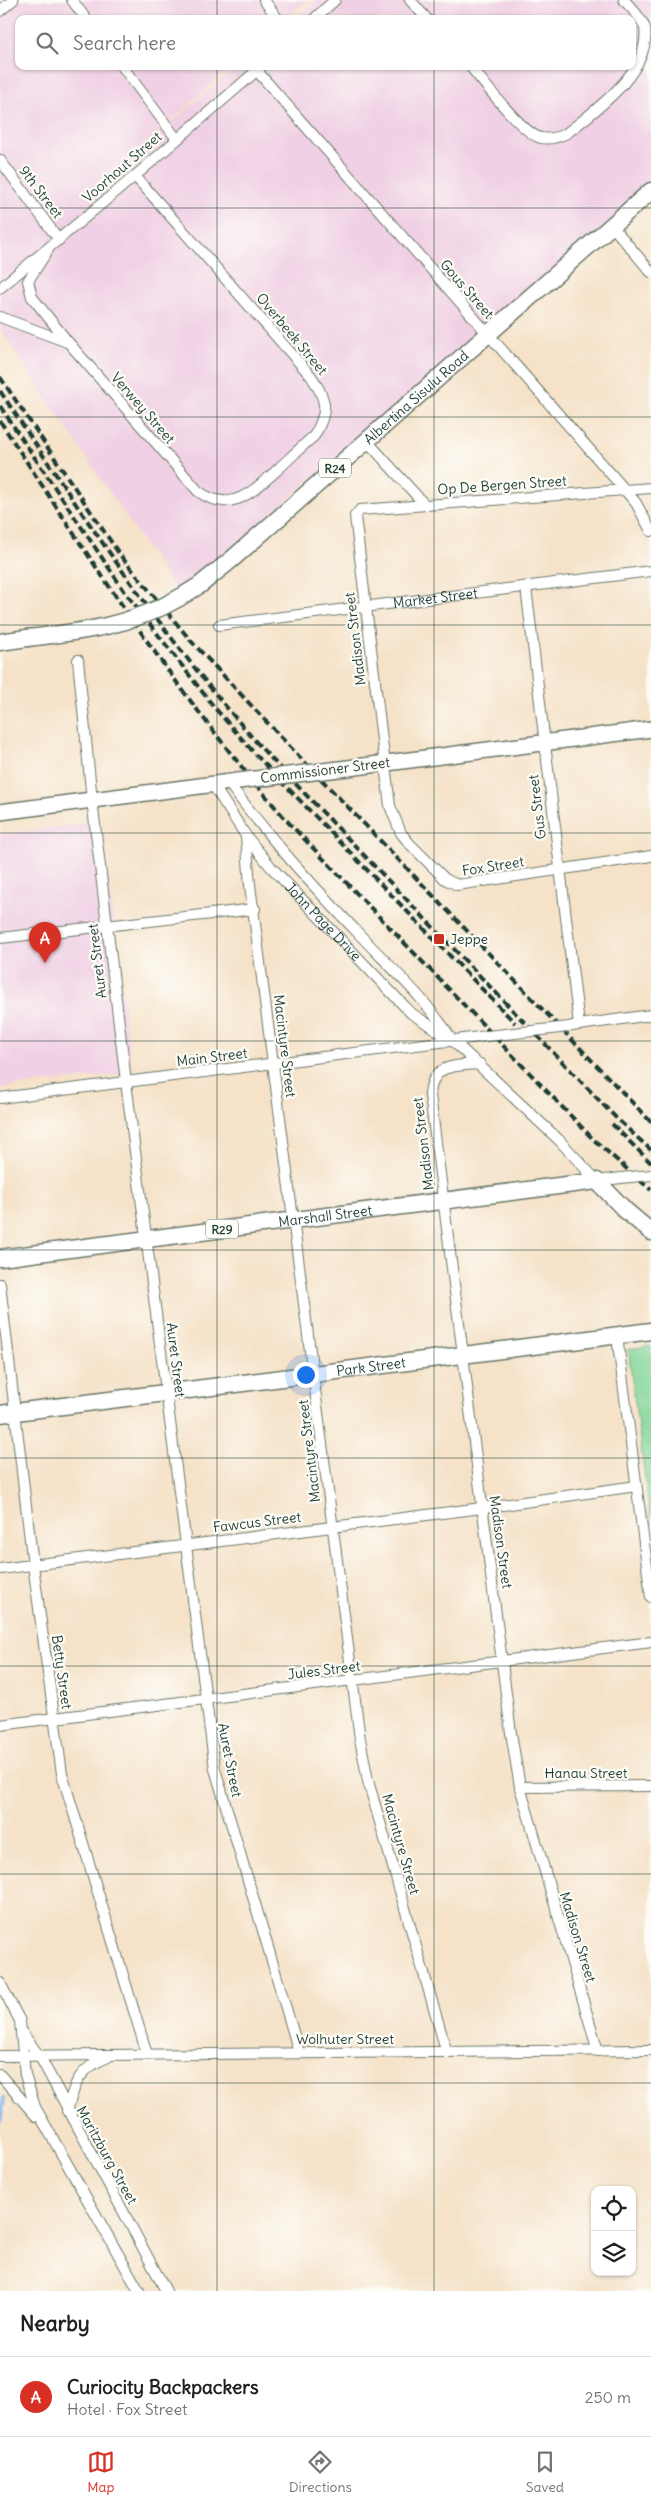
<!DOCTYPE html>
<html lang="en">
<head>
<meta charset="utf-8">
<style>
  body { margin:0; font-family:Delius,sans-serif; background:#f2f2f2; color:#202124 }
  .controls { position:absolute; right:15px; bottom:15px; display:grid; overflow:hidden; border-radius:10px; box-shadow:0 1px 4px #0004 }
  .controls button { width:45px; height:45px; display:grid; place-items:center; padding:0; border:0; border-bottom:1px solid #e0e0e0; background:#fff; color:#202124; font:25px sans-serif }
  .you { position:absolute; left:305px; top:1374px; width:18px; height:18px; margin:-12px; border:4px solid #fff; border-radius:50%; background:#1a73e8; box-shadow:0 0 0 8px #1a73e833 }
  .badge { display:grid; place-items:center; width:32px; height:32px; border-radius:50%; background:#d93025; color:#fff; font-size:16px; font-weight:700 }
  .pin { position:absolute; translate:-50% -41px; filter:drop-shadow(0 1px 2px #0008) }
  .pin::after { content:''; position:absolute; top:26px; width:18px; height:15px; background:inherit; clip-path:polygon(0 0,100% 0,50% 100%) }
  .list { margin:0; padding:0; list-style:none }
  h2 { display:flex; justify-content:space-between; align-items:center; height:65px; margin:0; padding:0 20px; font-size:21px }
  h2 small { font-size:16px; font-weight:400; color:#757577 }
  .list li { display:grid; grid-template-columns:32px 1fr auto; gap:15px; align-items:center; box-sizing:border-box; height:80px; padding:0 20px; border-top:1px solid #e0e0e0 }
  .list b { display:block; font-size:19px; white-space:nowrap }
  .list p { margin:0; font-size:16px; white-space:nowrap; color:#757577 }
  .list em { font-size:16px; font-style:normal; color:#757577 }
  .icon { flex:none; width:28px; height:28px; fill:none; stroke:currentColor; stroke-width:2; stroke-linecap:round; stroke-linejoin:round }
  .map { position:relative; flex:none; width:651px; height:2291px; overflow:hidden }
  .search { position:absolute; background:#fff; box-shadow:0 1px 4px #0004; left:15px; right:15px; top:15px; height:55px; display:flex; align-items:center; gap:12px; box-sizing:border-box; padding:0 18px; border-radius:10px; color:#757577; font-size:19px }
  .sheet { height:145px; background:#fff }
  nav { display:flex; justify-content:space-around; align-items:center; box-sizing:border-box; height:70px; border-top:1px solid #e0e0e0; background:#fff; font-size:14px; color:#757577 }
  nav a { display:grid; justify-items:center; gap:2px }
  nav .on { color:#d93025 }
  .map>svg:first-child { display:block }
  .built { fill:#f0d0e4 }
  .green { fill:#84d698; stroke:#528a66 }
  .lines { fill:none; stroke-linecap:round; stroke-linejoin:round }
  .stream { stroke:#82b4ee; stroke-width:4 }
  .minor-casing { stroke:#6a7768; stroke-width:12 }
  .secondary-casing { stroke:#6a7768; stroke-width:18 }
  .primary-casing { stroke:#6a7768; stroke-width:19 }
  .minor { stroke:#fff; stroke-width:10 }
  .secondary { stroke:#fff; stroke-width:15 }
  .primary { stroke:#fff; stroke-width:16 }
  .rail { stroke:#1f3d34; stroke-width:4; stroke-dasharray:8 4; stroke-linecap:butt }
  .minor-bridge-casing { stroke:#6a7768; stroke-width:12; stroke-linecap:butt }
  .secondary-bridge-casing { stroke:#6a7768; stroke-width:18; stroke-linecap:butt }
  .primary-bridge-casing { stroke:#6a7768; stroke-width:19; stroke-linecap:butt }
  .minor-bridge { stroke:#fff; stroke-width:10 }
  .secondary-bridge { stroke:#fff; stroke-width:15 }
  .primary-bridge { stroke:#fff; stroke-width:16 }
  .grid { fill:none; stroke:#1f3d34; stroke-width:1; stroke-opacity:0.55 }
  .poi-dot { fill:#c8321e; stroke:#fdfcf7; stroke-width:2 }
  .labels { text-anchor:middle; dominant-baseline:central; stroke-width:4.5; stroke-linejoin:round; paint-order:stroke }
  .shield { fill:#fdfcf7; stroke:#62766e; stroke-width:1 }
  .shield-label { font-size:12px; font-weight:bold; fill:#1f3d34 }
  .street-label { font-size:14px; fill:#1f3d34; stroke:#fdfcf7 }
  .poi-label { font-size:14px; fill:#1f3d34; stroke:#fdfcf7; text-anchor:start }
</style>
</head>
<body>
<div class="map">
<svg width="651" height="2291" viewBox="0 0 651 2291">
  <rect width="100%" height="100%" fill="#fdfcf7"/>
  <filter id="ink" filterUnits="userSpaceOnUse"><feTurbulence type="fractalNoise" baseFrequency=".02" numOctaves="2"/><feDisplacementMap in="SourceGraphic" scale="10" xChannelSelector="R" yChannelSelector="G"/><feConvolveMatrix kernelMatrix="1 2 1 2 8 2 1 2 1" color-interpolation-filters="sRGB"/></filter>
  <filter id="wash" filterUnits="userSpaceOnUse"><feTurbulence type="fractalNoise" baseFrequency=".0096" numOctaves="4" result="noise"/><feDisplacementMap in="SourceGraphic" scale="20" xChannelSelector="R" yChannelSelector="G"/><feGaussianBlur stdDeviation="1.12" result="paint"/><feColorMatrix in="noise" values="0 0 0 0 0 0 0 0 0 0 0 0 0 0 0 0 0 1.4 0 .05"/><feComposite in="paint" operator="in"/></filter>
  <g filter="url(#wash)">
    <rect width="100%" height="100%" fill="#f5e2c8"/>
    <!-- built -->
    <g class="built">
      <path d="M 0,0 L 308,0 L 286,19 L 19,19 L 19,66 L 232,66 L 126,160 L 238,66 L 632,66 L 632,19 L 295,19 L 317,0 L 651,0 L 651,185 L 178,594 L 0,329 Z"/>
      <path d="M 101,821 L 132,1073 L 0,1088 L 0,835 Z"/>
    </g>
    <!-- green -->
    <path class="green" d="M 651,1346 L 651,1525 L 628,1349 Z"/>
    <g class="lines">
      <!-- stream -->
      <path class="stream" d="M 0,2122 L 4,2098"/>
    </g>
  </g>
  <g filter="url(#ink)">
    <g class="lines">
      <!-- minor casing -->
      <g class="minor-casing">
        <g id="minor">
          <path d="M 72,0 L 86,19"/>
          <path d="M 264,0 L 278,19"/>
          <path d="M 410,0 L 427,19"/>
          <path d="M 0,11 L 13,0"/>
          <path d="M 314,19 L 335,0"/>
          <path d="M 122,66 L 176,138"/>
          <path d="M 470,66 C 483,82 524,135 541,138 C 550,140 559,137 567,133 C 597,109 651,71 645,28 C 641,17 631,8 624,0"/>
          <path d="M 257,71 L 625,490 L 636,503 L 651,531"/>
          <path d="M 0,160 L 59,240"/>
          <path d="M 612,226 L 651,272"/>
          <path d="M 49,248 L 28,281 L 32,297 L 68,342 L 198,491 C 230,515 252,492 276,471 C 289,459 301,447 314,436 C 329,411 327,400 311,376 L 135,176"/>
          <path d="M 0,288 L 135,176 L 261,67"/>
          <path d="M 0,317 L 67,342"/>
          <path d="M 367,441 L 425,505"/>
          <path d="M 651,488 L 360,510 L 355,516 L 390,806 L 401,833 L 409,843 L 445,879 L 457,885 L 651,856"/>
          <path d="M 526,587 L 579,1025"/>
          <path id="s1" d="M 219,625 L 651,571"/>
          <path d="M 78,660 L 92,800 L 126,1082 L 215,1769 L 299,2052"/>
          <path id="s2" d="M 213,785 L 246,836 L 271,867 L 411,1013 L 452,1040 C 427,1000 392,969 360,935 C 313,886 268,837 228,782"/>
          <path d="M 246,836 L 250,885 L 360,1739 L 368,1781 L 447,2053"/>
          <path d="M 0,938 L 255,909"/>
          <path d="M 572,1026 L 651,1015"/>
          <path d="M 452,1040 L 559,1140 L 597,1181 L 621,1178"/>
          <path d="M 480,1064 C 455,1066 432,1063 430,1095 L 511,1733 L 520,1787 L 598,2051"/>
          <path d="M 0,1098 L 487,1036"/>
          <path d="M 0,1284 L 33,1565 L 62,1774 L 147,2054"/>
          <path d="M 617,1336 L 651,1597"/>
          <path d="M 0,1569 L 482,1508 L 636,1486"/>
          <path d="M 0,1725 L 651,1642"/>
          <path d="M 520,1787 L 651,1786"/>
          <path d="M 0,1983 L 20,2021 L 25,2075 L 35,2107 L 139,2291"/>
          <path d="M 23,2034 L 40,2057 L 166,2291"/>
          <path d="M 0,2056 L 651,2050"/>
          <path d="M 0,2075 L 36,2116"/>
          <path d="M 67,2111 C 75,2083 78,2069 108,2057"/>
        </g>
      </g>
      <!-- secondary casing -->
      <g class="secondary-casing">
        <g id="secondary">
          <path d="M 348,768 L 651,729"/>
          <path d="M 0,812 L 238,781"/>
        </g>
      </g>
      <!-- primary casing -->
      <g class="primary-casing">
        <g id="primary">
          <path id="s3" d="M 179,598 L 200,585 L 231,560 L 651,191"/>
          <path d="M 0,642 L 27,638"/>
          <path id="s4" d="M 0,1258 L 597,1181 L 625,1210 L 651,1232"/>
          <path id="s5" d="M 0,1414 L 651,1331"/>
        </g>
      </g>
      <!-- minor -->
      <use href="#minor" class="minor"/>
      <!-- secondary -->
      <use href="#secondary" class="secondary"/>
      <!-- primary -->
      <use href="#primary" class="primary"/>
      <!-- rail -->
      <g class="rail">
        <path d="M 0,377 L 120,555 L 191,641 L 292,749 L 651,1122"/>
        <path d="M 0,391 C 85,518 164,639 266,753 L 617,1119 L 651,1150"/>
        <path d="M 0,406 L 125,592 L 214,707 L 256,755 L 515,1023"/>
        <path d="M 0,421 C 90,559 180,699 289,823 L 594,1140 L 651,1190"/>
        <path d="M 612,1124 L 651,1163"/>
      </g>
      <!-- minor-bridge casing -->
      <g class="minor-bridge-casing">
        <g id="minor-bridge">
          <path d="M 487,1036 L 569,1027"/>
          <path d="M 621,1178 L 651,1175"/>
        </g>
      </g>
      <!-- secondary-bridge casing -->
      <g class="secondary-bridge-casing">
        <path id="secondary-bridge" d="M 238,781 L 348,768"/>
      </g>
      <!-- primary-bridge casing -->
      <g class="primary-bridge-casing">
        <path id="primary-bridge" d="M 27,638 C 81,632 131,626 179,598"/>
      </g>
      <!-- minor-bridge -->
      <use href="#minor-bridge" class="minor-bridge"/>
      <!-- secondary-bridge -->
      <use href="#secondary-bridge" class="secondary-bridge"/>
      <!-- primary-bridge -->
      <use href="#primary-bridge" class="primary-bridge"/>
    </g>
  </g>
  <!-- grid -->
  <path class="grid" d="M 217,0 L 217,19M 434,0 L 434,19M 217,66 L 217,2291M 434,66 L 434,2291M 0,208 L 651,208M 0,417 L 651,417M 0,625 L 651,625M 0,833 L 651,833M 0,1041 L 651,1041M 0,1250 L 651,1250M 0,1458 L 651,1458M 0,1666 L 651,1666M 0,1874 L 651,1874M 0,2083 L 651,2083"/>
  <!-- markers -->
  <rect class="poi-dot" x="433" y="933" width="12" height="12" rx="2.5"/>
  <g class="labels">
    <!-- shield labels -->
    <g class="shield">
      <rect x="319" y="458.5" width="32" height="19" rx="4"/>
      <rect x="206" y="1219.5" width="32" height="19" rx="4"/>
    </g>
    <g class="shield-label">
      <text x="335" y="468">R24</text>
      <text x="222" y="1229">R29</text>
    </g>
    <!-- street labels -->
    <g class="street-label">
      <text transform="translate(122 167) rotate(-41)">Voorhout Street</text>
      <text transform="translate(41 192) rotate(53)">9th Street</text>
      <text transform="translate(467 289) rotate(49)">Gous Street</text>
      <text transform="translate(292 334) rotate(50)">Overbeek Street</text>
      <text stroke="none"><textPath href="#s3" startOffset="311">Albertina Sisulu Road</textPath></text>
      <text transform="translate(143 408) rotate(49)">Verwey Street</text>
      <text transform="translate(502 485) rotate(-4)">Op De Bergen Street</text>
      <text stroke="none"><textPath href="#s1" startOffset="218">Market Street</textPath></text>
      <text transform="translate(355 639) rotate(-97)">Madison Street</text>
      <text transform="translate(325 770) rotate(-7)">Commissioner Street</text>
      <text transform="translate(537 807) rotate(-97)">Gus Street</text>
      <text transform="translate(493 866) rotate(-9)">Fox Street</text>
      <text stroke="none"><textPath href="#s2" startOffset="176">John Page Drive</textPath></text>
      <text transform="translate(97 961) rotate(-97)">Auret Street</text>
      <text transform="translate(285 1046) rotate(83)">Macintyre Street</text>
      <text transform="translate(212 1057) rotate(-7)">Main Street</text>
      <text transform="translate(423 1144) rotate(-97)">Madison Street</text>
      <text stroke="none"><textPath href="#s4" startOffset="328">Marshall Street</textPath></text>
      <text transform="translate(176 1360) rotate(83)">Auret Street</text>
      <text stroke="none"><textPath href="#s5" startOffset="374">Park Street</textPath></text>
      <text transform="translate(309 1451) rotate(-97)">Macintyre Street</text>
      <text transform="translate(257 1522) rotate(-7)">Fawcus Street</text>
      <text transform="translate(501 1542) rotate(82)">Madison Street</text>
      <text transform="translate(324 1670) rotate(-7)">Jules Street</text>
      <text transform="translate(62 1672) rotate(82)">Betty Street</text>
      <text transform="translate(230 1760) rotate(79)">Auret Street</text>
      <text x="586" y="1773">Hanau Street</text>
      <text transform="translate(401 1844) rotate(74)">Macintyre Street</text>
      <text transform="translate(578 1937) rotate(73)">Madison Street</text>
      <text x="345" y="2039">Wolhuter Street</text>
      <text transform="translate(107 2155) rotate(61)">Maritzburg Street</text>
    </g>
    <!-- poi labels -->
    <g class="poi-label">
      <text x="450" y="939">Jeppe</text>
    </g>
  </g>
</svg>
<div class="controls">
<button><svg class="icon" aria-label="locate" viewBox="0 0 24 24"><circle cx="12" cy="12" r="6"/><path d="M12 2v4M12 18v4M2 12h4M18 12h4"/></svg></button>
<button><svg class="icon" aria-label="layers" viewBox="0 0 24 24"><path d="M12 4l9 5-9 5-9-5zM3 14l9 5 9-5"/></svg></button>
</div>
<div class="you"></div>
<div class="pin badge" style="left:45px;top:963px">A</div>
<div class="search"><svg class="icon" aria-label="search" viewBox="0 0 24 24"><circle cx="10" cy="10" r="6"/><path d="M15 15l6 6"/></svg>Search here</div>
</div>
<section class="sheet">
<h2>Nearby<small></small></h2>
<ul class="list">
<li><span class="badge">A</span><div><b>Curiocity Backpackers</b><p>Hotel · Fox Street</p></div><em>250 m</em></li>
</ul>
</section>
<nav>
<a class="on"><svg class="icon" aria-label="map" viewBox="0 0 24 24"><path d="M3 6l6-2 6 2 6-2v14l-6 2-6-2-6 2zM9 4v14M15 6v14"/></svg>Map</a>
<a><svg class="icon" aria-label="directions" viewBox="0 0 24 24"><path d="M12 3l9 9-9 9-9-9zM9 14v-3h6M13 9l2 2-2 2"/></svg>Directions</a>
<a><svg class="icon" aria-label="saved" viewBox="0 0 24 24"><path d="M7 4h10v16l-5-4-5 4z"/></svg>Saved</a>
</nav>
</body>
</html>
